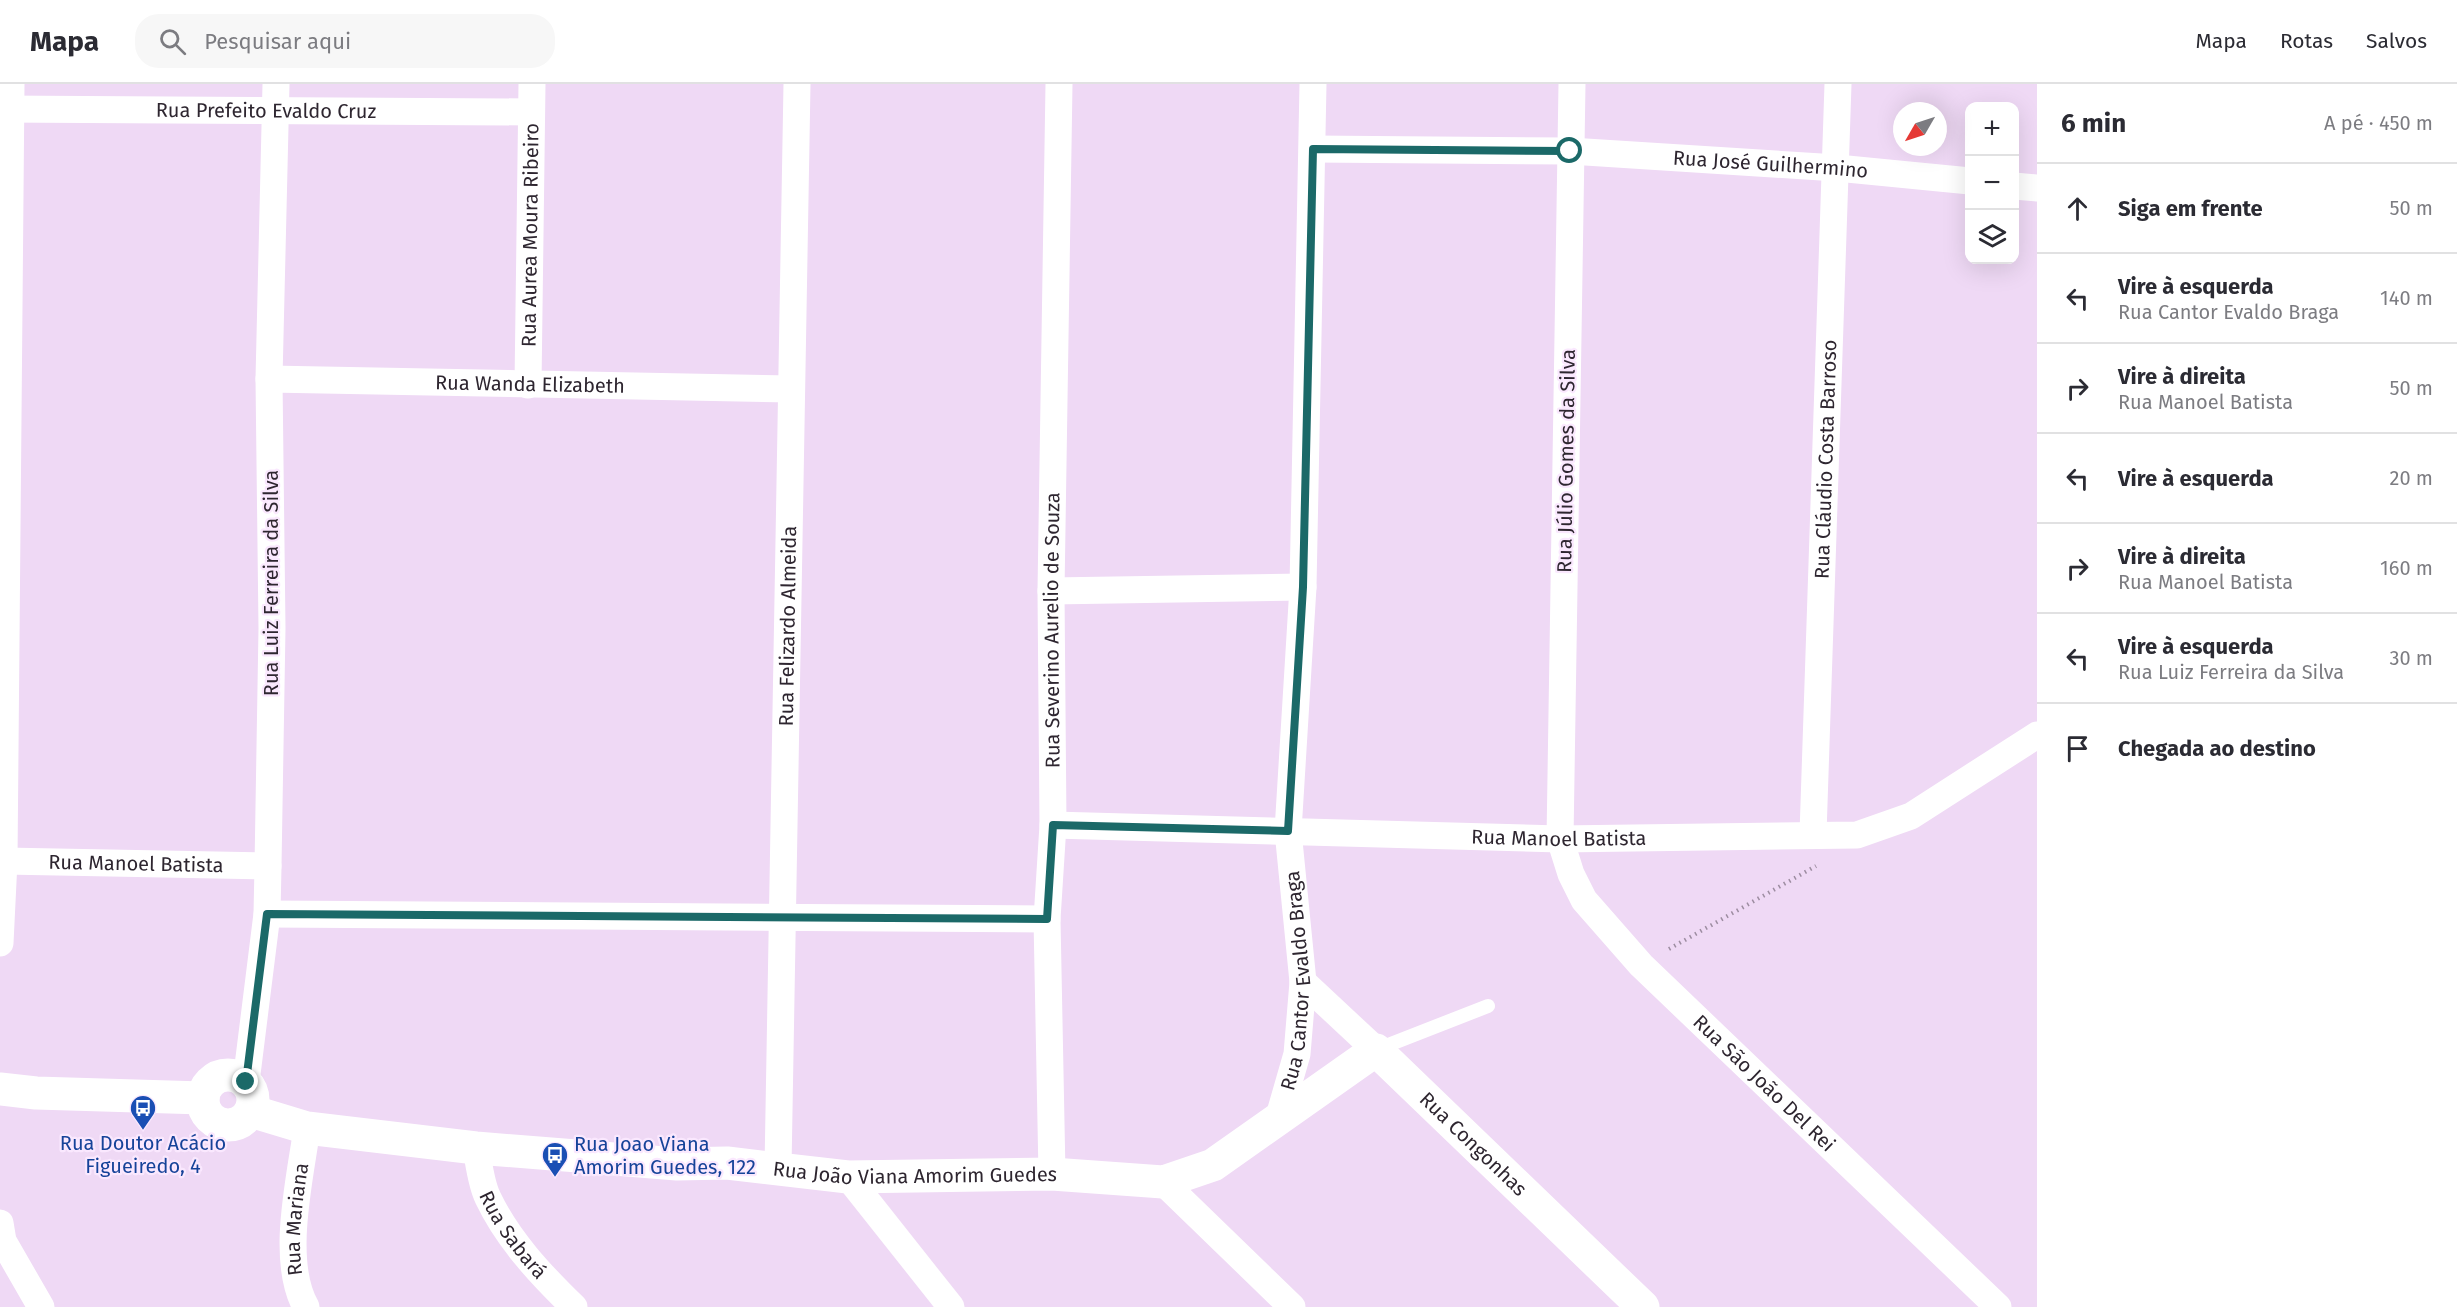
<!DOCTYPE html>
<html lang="pt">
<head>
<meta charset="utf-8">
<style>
  body { margin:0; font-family:"Fira Sans",sans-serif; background:#f7f7f7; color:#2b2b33 }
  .controls { position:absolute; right:18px; top:18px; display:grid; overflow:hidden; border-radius:12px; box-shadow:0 6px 24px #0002 }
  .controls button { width:54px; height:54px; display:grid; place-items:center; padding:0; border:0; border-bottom:2px solid #e1e1e2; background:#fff; color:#2b2b33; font:30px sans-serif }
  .compass { position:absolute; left:1893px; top:18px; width:54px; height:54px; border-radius:50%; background:#fff; box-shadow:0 6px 24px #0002; rotate:231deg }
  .stop { position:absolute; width:18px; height:18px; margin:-14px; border:4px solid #1b6968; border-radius:50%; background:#fff }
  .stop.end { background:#1b6968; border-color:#fff; box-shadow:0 2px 6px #0008 }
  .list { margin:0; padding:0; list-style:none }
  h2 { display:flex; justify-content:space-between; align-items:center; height:78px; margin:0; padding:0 24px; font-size:26px }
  h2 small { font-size:20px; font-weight:400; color:#7c7c81 }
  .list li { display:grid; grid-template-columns:39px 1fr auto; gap:18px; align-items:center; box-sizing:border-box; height:90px; padding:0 24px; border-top:2px solid #e1e1e2 }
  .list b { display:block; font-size:22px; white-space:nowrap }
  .list p { margin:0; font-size:20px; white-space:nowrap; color:#7c7c81 }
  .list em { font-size:20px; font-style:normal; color:#7c7c81 }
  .icon { flex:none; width:33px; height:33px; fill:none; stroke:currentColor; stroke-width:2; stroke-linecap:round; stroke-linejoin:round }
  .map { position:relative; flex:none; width:2037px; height:1223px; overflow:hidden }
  header { display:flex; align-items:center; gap:36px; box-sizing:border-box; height:84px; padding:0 30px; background:#fff; border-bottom:2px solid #e1e1e2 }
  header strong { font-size:28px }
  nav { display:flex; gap:33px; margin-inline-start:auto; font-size:21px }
  .search { width:420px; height:54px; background:#f7f7f7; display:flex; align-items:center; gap:15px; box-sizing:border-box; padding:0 21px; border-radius:24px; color:#7c7c81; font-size:22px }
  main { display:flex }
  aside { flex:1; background:#fff }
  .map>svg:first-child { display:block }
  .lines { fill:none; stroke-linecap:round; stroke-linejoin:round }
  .path { stroke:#9d8da1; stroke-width:4; stroke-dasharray:1.5 4.5; stroke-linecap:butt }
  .service { stroke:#fff; stroke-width:14 }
  .minor { stroke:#fff; stroke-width:27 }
  .tertiary { stroke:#fff; stroke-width:33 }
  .route { stroke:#1b6968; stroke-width:8 }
  .labels { text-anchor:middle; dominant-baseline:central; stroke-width:4.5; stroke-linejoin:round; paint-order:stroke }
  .street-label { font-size:20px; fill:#2e2630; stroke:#fae8fe }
  .transit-label { font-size:20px; fill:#164399; stroke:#fae8fe }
</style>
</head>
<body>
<header>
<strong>Mapa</strong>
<div class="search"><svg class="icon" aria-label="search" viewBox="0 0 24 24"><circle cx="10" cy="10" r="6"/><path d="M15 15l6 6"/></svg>Pesquisar aqui</div>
<nav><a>Mapa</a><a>Rotas</a><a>Salvos</a></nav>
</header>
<main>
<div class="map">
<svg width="2037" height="1223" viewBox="0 0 2037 1223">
  <rect width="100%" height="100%" fill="#efd9f5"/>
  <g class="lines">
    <!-- path -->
    <path class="path" d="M 1669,865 L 1816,782"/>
    <!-- service -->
    <path class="service" d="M 1378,965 L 1488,922"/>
    <!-- minor -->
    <g class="minor">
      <path id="s1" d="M 1572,0 L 1560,755 L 1571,790 L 1584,816 L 1641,881 L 1998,1223"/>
      <path id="s2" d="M 0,25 L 531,28"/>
      <path id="s3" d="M 1313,65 L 1570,67 L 1837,84 L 1970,97"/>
      <path d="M 2014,102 L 2037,104"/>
      <path id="s4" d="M 269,295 L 791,305"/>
      <path id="s5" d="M 528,301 L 532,0"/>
      <path d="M 1051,507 L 1303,503"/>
      <path id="s6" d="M 1053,741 L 1560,755 L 1857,751 L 1911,732 L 2037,651"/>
      <path id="s7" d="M 1813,750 L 1838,0"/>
      <path id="s8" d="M 4,777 L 268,782"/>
      <path d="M 267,830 L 1047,835"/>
      <path d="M 0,859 L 4,777 L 11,0"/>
      <path d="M 1303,898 L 1376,966"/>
      <path d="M 246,998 L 267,830 L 268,782 L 272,544 L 269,295 L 276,0"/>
      <path id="s9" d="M 1278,1036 L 1297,970 L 1303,898 L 1288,747 L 1303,503 L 1313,0"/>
      <path id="s10" d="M 476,1064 C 479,1080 481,1100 488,1114 C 508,1156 541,1191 574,1223"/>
      <path id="s11" d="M 778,1084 L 797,0"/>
      <path id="s12" d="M 1052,1090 L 1047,835 L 1053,741 L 1051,507 L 1059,0"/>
      <path d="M 848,1093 L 951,1223"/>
      <path d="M 1163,1098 L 1292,1223"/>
      <path d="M 0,1139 L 3,1157 L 41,1223"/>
      <path id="s13" d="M 306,1223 C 280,1177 300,1095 307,1044"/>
    </g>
    <!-- tertiary -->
    <g class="tertiary">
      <circle cx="228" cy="1016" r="25"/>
      <path d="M 0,1005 L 36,1009 L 203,1014"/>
      <path id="s14" d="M 251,1027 L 307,1044 L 476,1064 L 677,1080 L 727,1079 L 848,1093 L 1052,1090 L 1163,1098 L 1213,1081 L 1376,966 L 1643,1223"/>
    </g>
  </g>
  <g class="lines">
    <!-- route -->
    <path class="route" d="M 246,998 L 267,830 L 1047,835 L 1053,741 L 1288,747 L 1303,503 L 1313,65 L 1570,67"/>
  </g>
  <!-- icons -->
  <defs>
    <g id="bus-pin" transform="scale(1.35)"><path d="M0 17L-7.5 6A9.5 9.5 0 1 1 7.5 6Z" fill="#1a4fb4" stroke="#fae8fe"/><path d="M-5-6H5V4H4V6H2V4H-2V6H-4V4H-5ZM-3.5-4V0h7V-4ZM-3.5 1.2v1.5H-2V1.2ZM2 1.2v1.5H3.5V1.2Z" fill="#fff"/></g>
  </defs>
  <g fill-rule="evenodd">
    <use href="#bus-pin" x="143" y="1024"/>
    <use href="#bus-pin" x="555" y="1071"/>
  </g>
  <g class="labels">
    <!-- street labels -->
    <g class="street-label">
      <text stroke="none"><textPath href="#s2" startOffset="266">Rua Prefeito Evaldo Cruz</textPath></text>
      <text stroke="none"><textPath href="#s3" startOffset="458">Rua José Guilhermino</textPath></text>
      <text stroke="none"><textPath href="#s5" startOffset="150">Rua Aurea Moura Ribeiro</textPath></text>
      <text stroke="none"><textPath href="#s4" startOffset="261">Rua Wanda Elizabeth</textPath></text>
      <text stroke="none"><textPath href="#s7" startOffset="375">Rua Cláudio Costa Barroso</textPath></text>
      <text transform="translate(1566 377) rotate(-89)">Rua Júlio Gomes da Silva</text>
      <text transform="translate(271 499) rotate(-90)">Rua Luiz Ferreira da Silva</text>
      <text stroke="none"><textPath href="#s11" startOffset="542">Rua Felizardo Almeida</textPath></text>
      <text stroke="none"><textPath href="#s12" startOffset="544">Rua Severino Aurelio de Souza</textPath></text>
      <text stroke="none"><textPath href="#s6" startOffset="506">Rua Manoel Batista</textPath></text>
      <text stroke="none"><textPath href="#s8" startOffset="132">Rua Manoel Batista</textPath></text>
      <text stroke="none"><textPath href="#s9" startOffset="142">Rua Cantor Evaldo Braga</textPath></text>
      <text stroke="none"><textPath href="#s1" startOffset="1078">Rua São João Del Rei</textPath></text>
      <text stroke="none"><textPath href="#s14" startOffset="1305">Rua Congonhas</textPath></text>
      <text stroke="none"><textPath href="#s14" startOffset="669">Rua João Viana Amorim Guedes</textPath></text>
      <text stroke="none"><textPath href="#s13" startOffset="90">Rua Mariana</textPath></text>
      <text stroke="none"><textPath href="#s10" startOffset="96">Rua Sabará</textPath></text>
    </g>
    <!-- transit labels -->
    <g class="transit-label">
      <text x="143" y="1059">Rua Doutor Acácio<tspan x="143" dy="23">Figueiredo, 4</tspan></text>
      <text x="574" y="1060" text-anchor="start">Rua Joao Viana<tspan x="574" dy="23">Amorim Guedes, 122</tspan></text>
    </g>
  </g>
</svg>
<div class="controls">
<button>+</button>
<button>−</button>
<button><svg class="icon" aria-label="layers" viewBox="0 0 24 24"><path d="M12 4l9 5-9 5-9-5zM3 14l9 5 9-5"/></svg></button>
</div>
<svg class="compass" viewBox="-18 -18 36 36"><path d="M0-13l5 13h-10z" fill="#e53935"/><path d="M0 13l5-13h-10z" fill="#7c7c81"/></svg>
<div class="stop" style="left:1570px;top:67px"></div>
<div class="stop end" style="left:246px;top:998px"></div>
</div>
<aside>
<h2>6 min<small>A pé · 450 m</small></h2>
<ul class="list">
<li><svg class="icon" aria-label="ahead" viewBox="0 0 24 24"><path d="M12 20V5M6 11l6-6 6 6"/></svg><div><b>Siga em frente</b></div><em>50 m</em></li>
<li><svg class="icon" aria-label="left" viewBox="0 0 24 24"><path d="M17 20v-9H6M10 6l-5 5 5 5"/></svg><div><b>Vire à esquerda</b><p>Rua Cantor Evaldo Braga</p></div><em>140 m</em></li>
<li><svg class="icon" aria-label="right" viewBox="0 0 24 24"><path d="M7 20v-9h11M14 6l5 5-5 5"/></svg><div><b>Vire à direita</b><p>Rua Manoel Batista</p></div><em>50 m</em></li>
<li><svg class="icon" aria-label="left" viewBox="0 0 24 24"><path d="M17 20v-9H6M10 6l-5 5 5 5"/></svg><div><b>Vire à esquerda</b></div><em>20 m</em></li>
<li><svg class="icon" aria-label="right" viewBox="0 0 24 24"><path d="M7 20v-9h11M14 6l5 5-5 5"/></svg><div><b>Vire à direita</b><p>Rua Manoel Batista</p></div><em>160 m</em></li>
<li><svg class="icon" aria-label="left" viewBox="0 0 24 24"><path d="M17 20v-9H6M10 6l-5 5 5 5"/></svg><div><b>Vire à esquerda</b><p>Rua Luiz Ferreira da Silva</p></div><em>30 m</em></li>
<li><svg class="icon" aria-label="arrive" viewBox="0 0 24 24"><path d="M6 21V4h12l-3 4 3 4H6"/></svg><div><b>Chegada ao destino</b></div></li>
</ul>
</aside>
</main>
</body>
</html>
